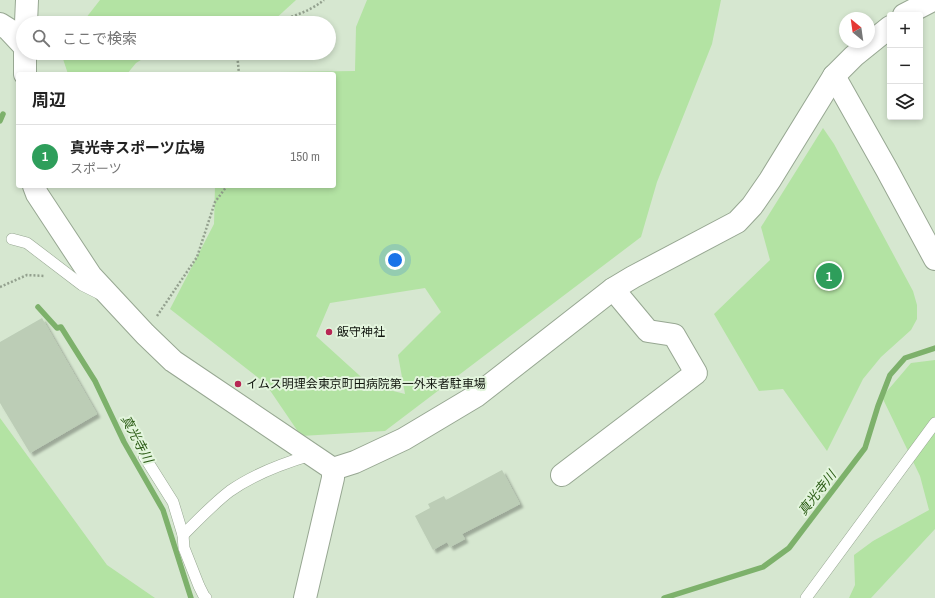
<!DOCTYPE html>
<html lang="ja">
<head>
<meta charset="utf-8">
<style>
  body { margin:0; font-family:"Archivo Narrow","Noto Sans JP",sans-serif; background:#f6f6f6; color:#222 }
  .controls { position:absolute; right:12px; top:12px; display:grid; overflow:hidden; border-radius:4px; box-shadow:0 2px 6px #0003 }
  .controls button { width:36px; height:36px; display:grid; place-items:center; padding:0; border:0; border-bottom:1px solid #e0e0e0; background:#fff; color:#222; font:20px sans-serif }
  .compass { position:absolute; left:839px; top:12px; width:36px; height:36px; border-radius:50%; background:#fff; box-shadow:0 2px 6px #0003; rotate:331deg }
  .you { position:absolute; left:395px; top:260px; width:14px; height:14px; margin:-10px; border:3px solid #fff; border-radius:50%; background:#1a73e8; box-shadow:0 0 0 6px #1a73e833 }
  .badge { display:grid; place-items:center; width:26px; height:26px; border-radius:50%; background:#0f766e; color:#fff; font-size:13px; font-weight:700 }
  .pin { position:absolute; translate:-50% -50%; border:2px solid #fff; box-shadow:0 1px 4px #0006 }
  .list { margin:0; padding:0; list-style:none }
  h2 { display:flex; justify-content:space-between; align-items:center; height:52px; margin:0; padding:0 16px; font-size:17px }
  h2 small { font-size:13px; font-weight:400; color:#767676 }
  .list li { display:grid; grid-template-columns:26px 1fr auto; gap:12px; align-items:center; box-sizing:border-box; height:64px; padding:0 16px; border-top:1px solid #e0e0e0 }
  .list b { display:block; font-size:15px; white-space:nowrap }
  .list p { margin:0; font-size:13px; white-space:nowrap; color:#767676 }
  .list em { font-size:13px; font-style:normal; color:#767676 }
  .icon { flex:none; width:22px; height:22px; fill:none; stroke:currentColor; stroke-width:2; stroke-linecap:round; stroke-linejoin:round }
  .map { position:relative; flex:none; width:935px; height:598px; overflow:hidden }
  .search { position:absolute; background:#fff; box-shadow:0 2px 6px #0003; left:16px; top:16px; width:320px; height:44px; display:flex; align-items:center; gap:10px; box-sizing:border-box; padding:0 14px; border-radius:22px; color:#767676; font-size:15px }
  .panel { position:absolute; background:#fff; box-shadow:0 2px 6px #0003; left:16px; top:72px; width:320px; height:116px; border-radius:4px }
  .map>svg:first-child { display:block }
  .green { fill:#b3e3a3; fill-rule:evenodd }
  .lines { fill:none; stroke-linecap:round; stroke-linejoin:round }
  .stream { stroke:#7db16b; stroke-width:5.5 }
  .building { fill:#bccdb6; filter:url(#shadow) }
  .service-casing { stroke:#97a792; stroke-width:12 }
  .minor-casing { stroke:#97a792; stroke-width:24 }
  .path { stroke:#93a08e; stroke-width:2.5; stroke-dasharray:2 2; stroke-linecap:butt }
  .service { stroke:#fff; stroke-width:11 }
  .minor { stroke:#fff; stroke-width:22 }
  .poi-dot { fill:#b72754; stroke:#e3f5dd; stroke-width:1.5 }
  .labels { text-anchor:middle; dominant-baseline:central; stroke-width:4; stroke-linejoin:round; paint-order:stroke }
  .poi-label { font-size:12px; fill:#0f140d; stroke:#e3f5dd; text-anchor:start }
  .water-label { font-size:13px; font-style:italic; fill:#2a5b14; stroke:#e3f5dd }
</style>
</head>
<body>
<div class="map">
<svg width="935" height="598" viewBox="0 0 935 598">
  <defs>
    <filter id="shadow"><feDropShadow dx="3.5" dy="3.5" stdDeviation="1" flood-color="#0004"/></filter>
  </defs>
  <rect width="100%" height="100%" fill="#d6e7d0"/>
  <!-- green -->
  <g class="green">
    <path d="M 100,0 L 296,0 L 272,22 L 268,23 L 82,23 Z"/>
    <path d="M 367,0 L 721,0 L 712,44 L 657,182 L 641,237 L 385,431 L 301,436 L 265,383 L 170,309 L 214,224 L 215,186 L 334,186 L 334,74 L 248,74 L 279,72 L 355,71 L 356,27 ZM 425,288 L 441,312 L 398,355 L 405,394 L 370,385 L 316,336 L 330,303 Z"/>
    <path d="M 61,53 L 152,53 L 136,63 L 127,74 L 68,74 Z"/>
    <path d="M 823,128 L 834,144 L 913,291 L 917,305 L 917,319 L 911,330 L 881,357 L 863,379 L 827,451 L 783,389 L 759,391 L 714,314 L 770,260 L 761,227 Z"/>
    <path d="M 935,360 L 935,529 L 871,598 L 849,598 L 855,585 L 854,555 L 873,541 L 929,510 L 920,476 L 882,397 L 911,363 Z"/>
    <path d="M 0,418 L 107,565 L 155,598 L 0,598 Z"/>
  </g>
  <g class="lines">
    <!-- stream -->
    <g class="stream">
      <path d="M 0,121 L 3,114"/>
      <path d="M 38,307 L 57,328 L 61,327 L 95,381 L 124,442 L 163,510 L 191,598"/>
      <path d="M 664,598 L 763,567 L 789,548 L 865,448 L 878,406 L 890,375 L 905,358 L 935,348"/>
    </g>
  </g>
  <!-- building -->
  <g class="building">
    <path d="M 42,318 L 97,414 L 30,453 L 0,403 L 0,342 Z"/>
    <path d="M 502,470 L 520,504 L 462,534 L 465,539 L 450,547 L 447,542 L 433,550 L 415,516 L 430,508 L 428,504 L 444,496 L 446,500 Z"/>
  </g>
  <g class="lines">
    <!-- service casing -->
    <g class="service-casing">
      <g id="service">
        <path d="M 12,239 L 27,243 L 82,285 L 100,294"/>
        <path d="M 144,456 L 173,502 L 183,535 L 184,548 L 199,586 L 204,596 L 206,598"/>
        <path d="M 183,535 C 198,520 213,504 230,491 C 254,474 284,463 311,455"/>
        <path d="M 806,598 L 935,423"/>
      </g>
    </g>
    <!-- minor casing -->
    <g class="minor-casing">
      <g id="minor">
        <path d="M 904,15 L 933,0"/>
        <path d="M 26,23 L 27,0"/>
        <path d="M 0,24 L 8,29 L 23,45"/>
        <path d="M 25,53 L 25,74"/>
        <path d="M 834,76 L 887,170 L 935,259"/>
        <path d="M 34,186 L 37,194 L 91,276 L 145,334 L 173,361 L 333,469 L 355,462 L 404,439 L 476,396 L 613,289 L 633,277 L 737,222 L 752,206 L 770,180 L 834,76 L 854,56 L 890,27"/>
        <path d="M 562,475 L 696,373 L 674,335 L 648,331 L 613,289"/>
        <path d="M 305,598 L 333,478 L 333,469"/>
      </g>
    </g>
    <!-- path -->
    <g class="path">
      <path d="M 264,23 C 284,20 308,13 324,0"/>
      <path d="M 237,53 L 239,74"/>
      <path d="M 0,287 L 27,275 L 45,276"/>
      <path d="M 157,316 L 197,257 L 215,202 L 227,186"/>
    </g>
    <!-- service -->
    <use href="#service" class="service"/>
    <!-- minor -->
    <use href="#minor" class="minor"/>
  </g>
  <!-- markers -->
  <g class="poi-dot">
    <circle cx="329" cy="332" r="4"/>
    <circle cx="238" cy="384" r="4"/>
  </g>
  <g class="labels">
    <!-- poi labels -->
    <g class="poi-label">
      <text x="337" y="332">飯守神社</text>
      <text x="246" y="384">イムス明理会東京町田病院第一外来者駐車場</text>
    </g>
    <!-- water labels -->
    <g class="water-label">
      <text transform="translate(137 439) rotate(62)">真光寺川</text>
      <text transform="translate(817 493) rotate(-52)">真光寺川</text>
    </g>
  </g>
</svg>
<div class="controls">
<button>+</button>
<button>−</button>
<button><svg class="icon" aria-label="layers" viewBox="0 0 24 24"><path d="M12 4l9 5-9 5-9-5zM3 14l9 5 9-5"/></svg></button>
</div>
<svg class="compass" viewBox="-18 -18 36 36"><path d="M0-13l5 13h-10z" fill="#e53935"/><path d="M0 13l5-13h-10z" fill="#767676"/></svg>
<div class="you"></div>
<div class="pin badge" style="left:829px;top:276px;background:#2e9e5b">1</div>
<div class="search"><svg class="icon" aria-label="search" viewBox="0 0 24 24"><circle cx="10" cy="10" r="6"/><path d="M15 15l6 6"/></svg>ここで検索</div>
<section class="panel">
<h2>周辺<small></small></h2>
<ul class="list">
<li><span class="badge" style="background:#2e9e5b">1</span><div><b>真光寺スポーツ広場</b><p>スポーツ</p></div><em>150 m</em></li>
</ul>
</section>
</div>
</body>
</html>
